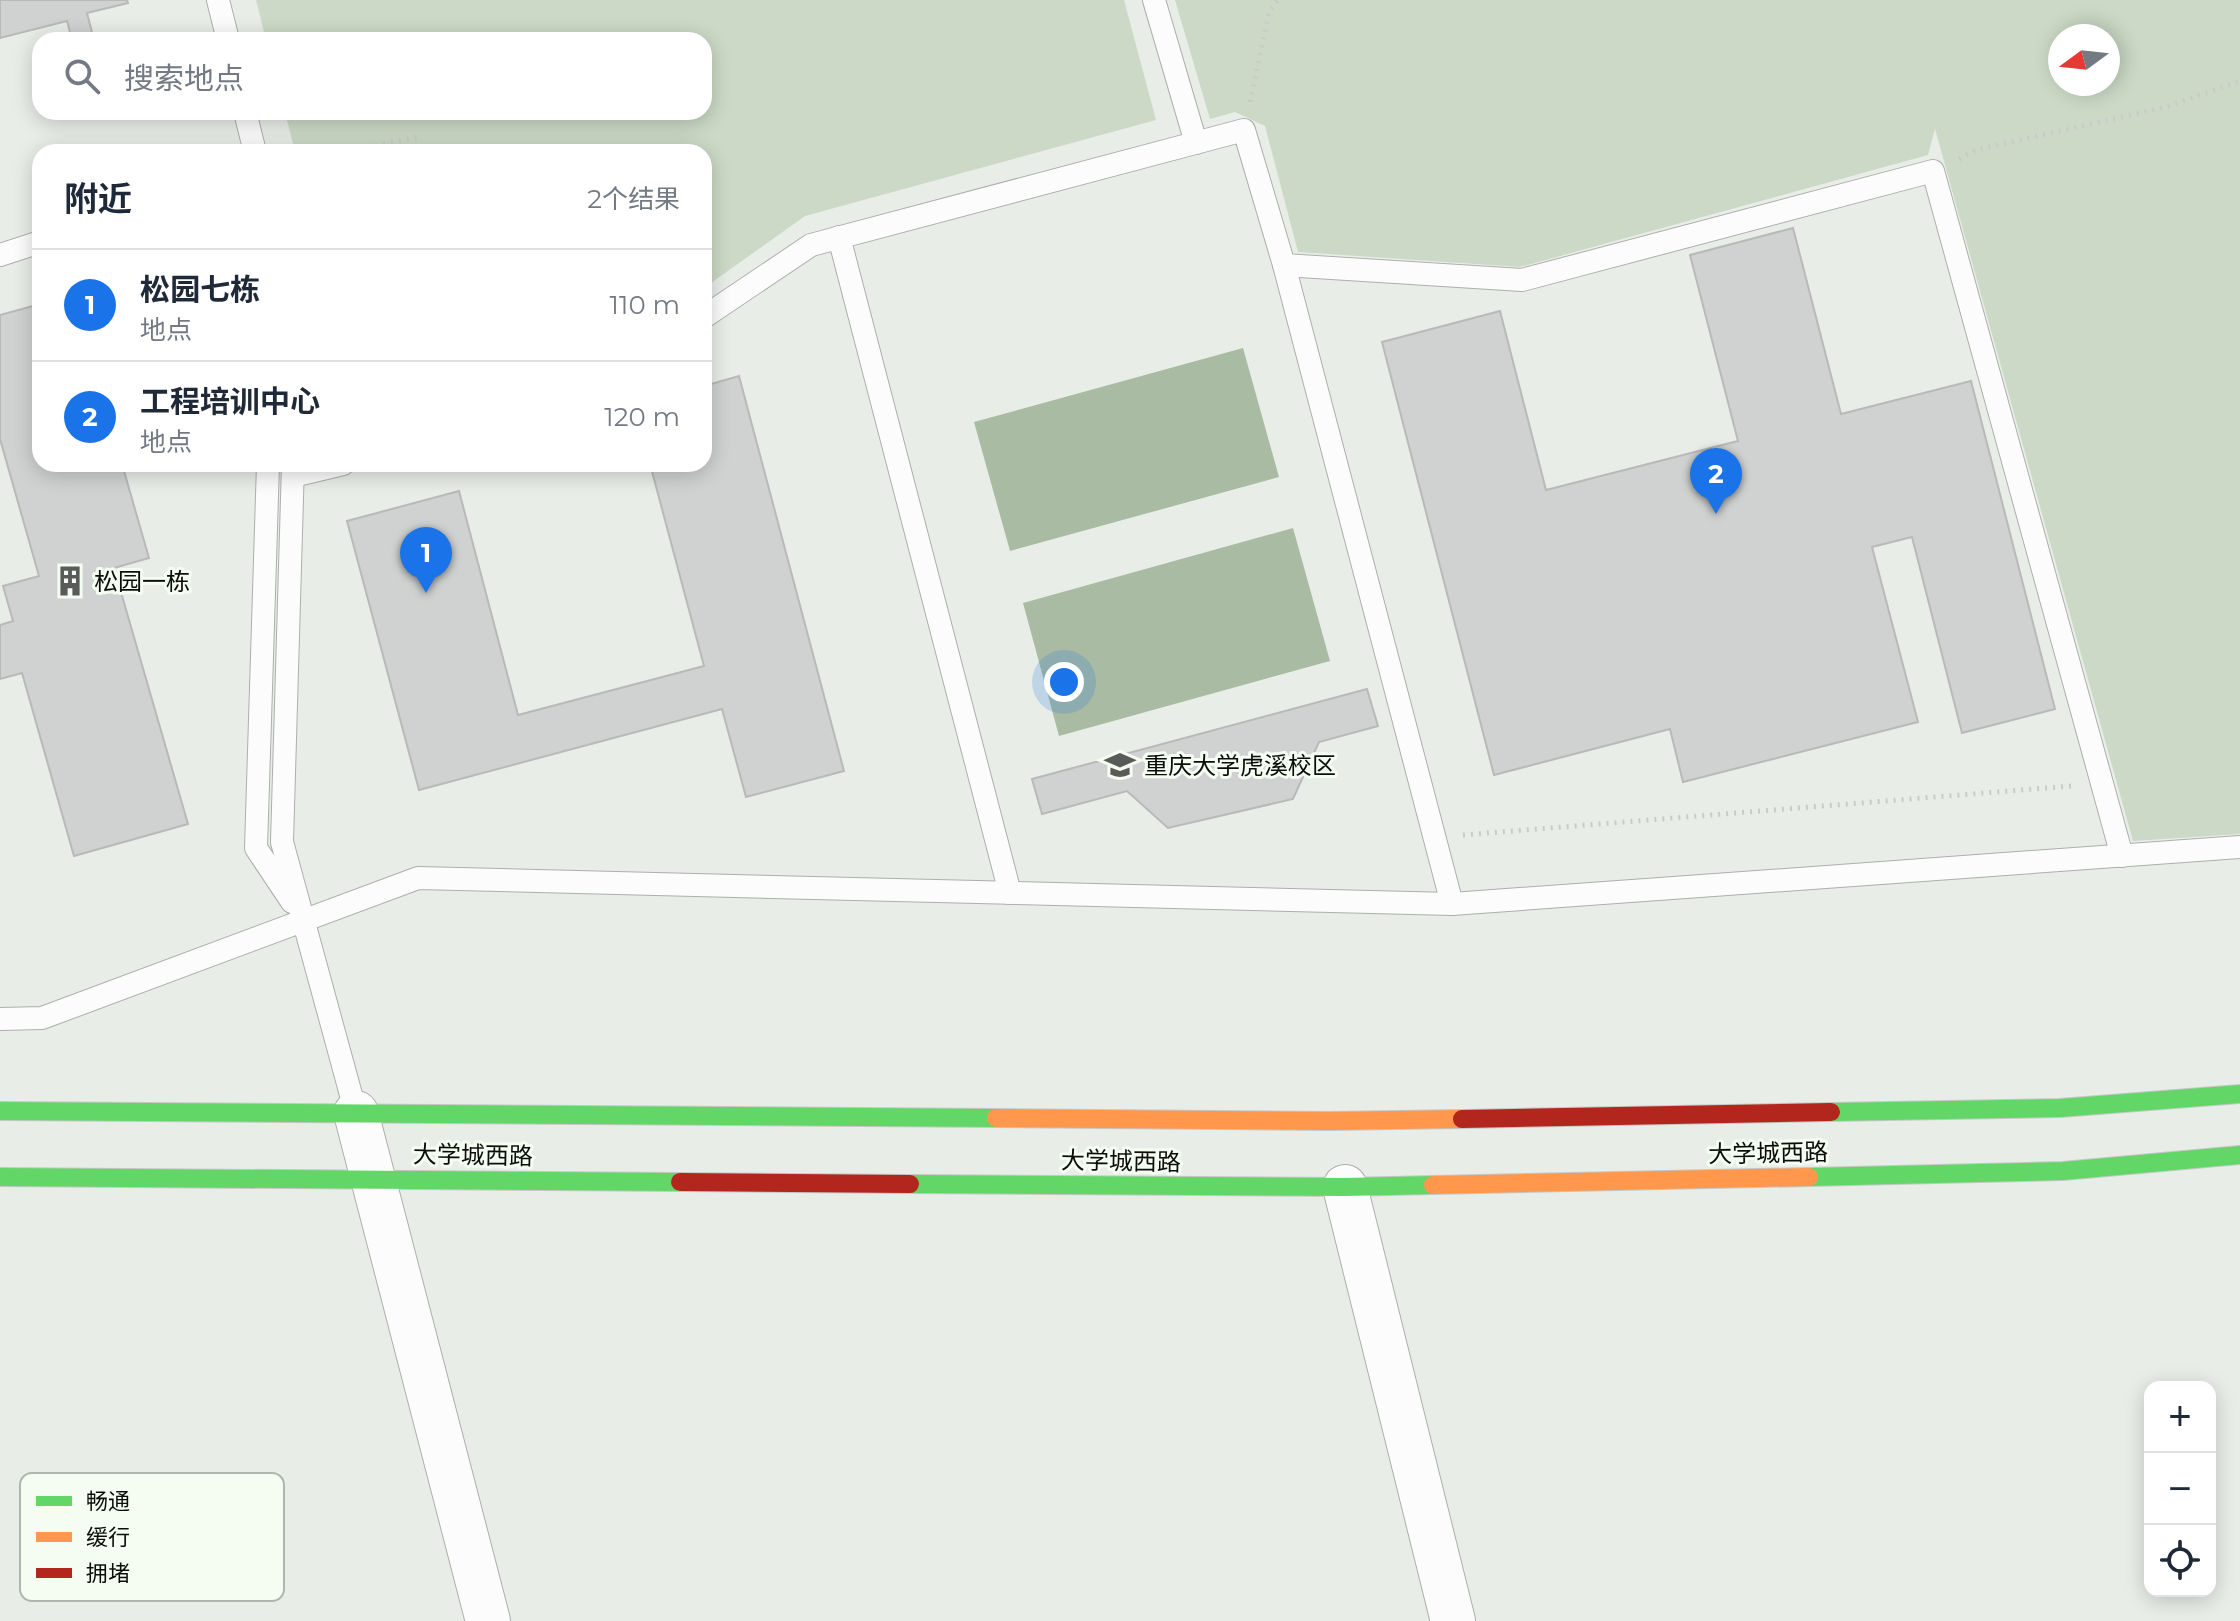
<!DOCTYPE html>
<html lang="zh">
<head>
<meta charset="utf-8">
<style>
  body { margin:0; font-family:Montserrat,"Noto Sans SC",sans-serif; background:#f6f6f7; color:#1f2937 }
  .controls { position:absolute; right:24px; bottom:24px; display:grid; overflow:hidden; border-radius:16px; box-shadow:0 4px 20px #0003 }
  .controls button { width:72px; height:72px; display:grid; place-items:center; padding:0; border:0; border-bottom:2px solid #e0e1e3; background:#fff; color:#1f2937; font:40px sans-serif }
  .compass { position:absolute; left:2048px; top:24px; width:72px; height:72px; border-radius:50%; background:#fff; box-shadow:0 4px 20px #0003; rotate:255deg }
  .you { position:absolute; left:1064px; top:682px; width:28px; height:28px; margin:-20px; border:6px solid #fff; border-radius:50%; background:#1a73e8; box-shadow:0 0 0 12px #1a73e833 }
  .badge { display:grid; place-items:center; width:52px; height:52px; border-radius:50%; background:#1a73e8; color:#fff; font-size:26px; font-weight:700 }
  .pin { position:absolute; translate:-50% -66px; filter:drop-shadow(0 2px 4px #0008) }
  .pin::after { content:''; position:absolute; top:42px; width:28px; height:24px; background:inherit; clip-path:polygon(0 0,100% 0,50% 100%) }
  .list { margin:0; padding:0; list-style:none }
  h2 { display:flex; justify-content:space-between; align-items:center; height:104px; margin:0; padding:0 32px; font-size:34px }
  h2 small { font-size:26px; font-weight:400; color:#747a83 }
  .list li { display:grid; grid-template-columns:52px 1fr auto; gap:24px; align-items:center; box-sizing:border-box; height:112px; padding:0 32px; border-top:2px solid #e0e1e3 }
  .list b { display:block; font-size:30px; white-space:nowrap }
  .list p { margin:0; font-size:26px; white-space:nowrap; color:#747a83 }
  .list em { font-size:26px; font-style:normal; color:#747a83 }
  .icon { flex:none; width:44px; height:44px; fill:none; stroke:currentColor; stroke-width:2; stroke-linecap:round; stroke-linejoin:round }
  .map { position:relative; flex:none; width:2240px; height:1621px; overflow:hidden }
  .search { position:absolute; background:#fff; box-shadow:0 4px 20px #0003; left:32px; top:32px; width:680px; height:88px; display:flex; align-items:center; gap:20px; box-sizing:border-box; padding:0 28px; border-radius:24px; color:#747a83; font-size:30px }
  .panel { position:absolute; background:#fff; box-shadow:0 4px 20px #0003; left:32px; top:144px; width:680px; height:328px; border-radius:24px }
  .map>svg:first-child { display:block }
  .green { fill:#cbd9c6; fill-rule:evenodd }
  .water { fill:#a9bba2 }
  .building { fill:#d0d1d1; stroke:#b8b9b8; stroke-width:2 }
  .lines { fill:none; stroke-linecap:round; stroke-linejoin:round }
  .lane-casing { stroke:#acafac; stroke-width:24 }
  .street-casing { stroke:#acafac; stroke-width:46 }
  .fast-casing { stroke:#c6c8c6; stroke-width:20 }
  .slow-casing { stroke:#c6c8c6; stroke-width:20 }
  .jam-casing { stroke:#c6c8c6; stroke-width:20 }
  .path { stroke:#cacbc9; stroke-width:5; stroke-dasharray:2 6; stroke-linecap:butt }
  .lane { stroke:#fcfcfc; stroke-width:22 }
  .street { stroke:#fcfcfc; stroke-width:44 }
  .fast { stroke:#63d668; stroke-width:18 }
  .slow { stroke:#ff974d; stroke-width:18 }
  .jam { stroke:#b3261e; stroke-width:18 }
  .labels { text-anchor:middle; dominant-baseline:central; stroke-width:6; stroke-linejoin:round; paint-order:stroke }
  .poi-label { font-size:24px; fill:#0b0d0a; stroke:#f5fdf2; text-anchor:start }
  .street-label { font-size:24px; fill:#0b0d0a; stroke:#f5fdf2 }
  .key { fill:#f5fdf2; stroke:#afb5ac; stroke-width:2 }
  .key-label { font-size:22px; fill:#0b0d0a }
</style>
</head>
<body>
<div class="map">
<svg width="2240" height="1621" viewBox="0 0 2240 1621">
  <rect width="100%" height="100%" fill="#e9ede8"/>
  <!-- green -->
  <g class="green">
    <path d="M 256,0 L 1124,0 L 1156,120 L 805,216 L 704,288 L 704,152 L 295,152 L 285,112 L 704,112 L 704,40 L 266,40 Z"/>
    <path d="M 1175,0 L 2240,0 L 2240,834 L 2133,841 L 1935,129 L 1928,155 L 1520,267 L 1298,252 L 1265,126 L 1235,112 L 1210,119 ZM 2060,36 L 2108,36 L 2108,84 L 2060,84 Z"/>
  </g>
  <!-- water -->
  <g class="water">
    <path d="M 1243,348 L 1279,477 L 1010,551 L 974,422 Z"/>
    <path d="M 1293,528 L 1330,661 L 1059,736 L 1023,603 Z"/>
  </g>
  <!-- building -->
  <g class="building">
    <path d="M 0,0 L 127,0 L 128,3 L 87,13 L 94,40 L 72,40 L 67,21 L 0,38 Z"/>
    <path d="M 1793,228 L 1841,414 L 1971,381 L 2055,709 L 1962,733 L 1912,537 L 1872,547 L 1918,722 L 1683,782 L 1670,729 L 1494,775 L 1382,342 L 1500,311 L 1546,490 L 1738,441 L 1690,255 Z"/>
    <path d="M 40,304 L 40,464 L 122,464 L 149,558 L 114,568 L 188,824 L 74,856 L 22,673 L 0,679 L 0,625 L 13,621 L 3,586 L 39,576 L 0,439 L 0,315 Z"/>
    <path d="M 739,376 L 844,771 L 746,797 L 722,709 L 419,790 L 347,521 L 459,491 L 518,715 L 704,666 L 650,464 L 704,464 L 704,386 Z"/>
    <path d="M 1367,689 L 1378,726 L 1319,742 L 1293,799 L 1168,828 L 1127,791 L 1042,814 L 1032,779 Z"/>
  </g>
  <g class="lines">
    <!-- lane casing -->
    <g class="lane-casing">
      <g id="lane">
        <path d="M 218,0 L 228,40"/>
        <path d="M 1154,0 L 1196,143"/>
        <path d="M 245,112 L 255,152"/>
        <path d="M 839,237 L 1010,893"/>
        <path d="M 0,255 L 40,242"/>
        <path d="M 1284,265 L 1452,904"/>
        <path d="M 704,317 L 811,245 L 1244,130 L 1284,265 L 1522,280 L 1933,171 L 2122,856"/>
        <path d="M 268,464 L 256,848 L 292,902"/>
        <path d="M 293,464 L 282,842 L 356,1113"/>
        <path d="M 293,476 L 343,464"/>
        <path d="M 0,1019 L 42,1018 L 418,878 L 1452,904 L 2240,847"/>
      </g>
    </g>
    <!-- street casing -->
    <g class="street-casing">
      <g id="street">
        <path d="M 356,1113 L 488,1621"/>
        <path d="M 1345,1187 L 1453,1621"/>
      </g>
    </g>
    <!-- fast casing -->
    <g class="fast-casing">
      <g id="fast">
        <path d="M 0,1111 L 996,1118"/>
        <path d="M 1831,1112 L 2060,1108 L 2240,1094"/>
        <path d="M 0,1177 L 680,1182"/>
        <path d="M 1809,1177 L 2063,1171 L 2240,1155"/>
        <path d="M 910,1184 L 1345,1187 L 1433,1185"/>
      </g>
    </g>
    <!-- slow casing -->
    <g class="slow-casing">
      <g id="slow">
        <path d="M 996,1118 L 1330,1121 L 1462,1119"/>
        <path d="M 1433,1185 L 1809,1177"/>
      </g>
    </g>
    <!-- jam casing -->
    <g class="jam-casing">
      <g id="jam">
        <path d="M 1462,1119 L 1831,1112"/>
        <path d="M 680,1182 L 910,1184"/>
      </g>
    </g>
    <!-- path -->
    <g class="path">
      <path d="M 1250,102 L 1269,12 L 1278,0"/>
      <path d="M 344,152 L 418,137"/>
      <path d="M 1959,159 L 1976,150 L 2162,108 L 2240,81"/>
      <path d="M 1463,835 L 2071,786"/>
    </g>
    <!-- lane -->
    <use href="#lane" class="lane"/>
    <!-- street -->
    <use href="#street" class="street"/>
    <!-- fast -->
    <use href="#fast" class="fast"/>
    <!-- slow -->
    <use href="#slow" class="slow"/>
    <!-- jam -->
    <use href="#jam" class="jam"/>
  </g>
  <!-- icons -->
  <defs>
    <g id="building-bare" transform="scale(2.4)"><path d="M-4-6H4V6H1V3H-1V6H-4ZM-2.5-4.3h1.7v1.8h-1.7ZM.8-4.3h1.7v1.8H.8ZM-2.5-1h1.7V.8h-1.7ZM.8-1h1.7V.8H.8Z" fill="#595b58" stroke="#f5fdf2" stroke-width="2.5" paint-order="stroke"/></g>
    <g id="university-bare" transform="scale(2.4)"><path d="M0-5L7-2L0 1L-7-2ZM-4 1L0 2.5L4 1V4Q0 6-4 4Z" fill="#595b58" stroke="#f5fdf2" stroke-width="2.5" paint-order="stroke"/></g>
  </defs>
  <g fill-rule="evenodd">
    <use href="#building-bare" x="70" y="581"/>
    <use href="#university-bare" x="1120" y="765"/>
  </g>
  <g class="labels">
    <!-- poi labels -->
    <g class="poi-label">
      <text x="94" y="581">松园一栋</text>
      <text x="1144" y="765">重庆大学虎溪校区</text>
    </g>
    <!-- street labels -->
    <g class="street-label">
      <text transform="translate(1768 1153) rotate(-1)">大学城西路</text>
      <text transform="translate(473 1155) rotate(1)">大学城西路</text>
      <text transform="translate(1121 1161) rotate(1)">大学城西路</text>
    </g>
  </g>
  <!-- legend -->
  <rect x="20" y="1473" width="264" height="128" rx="12" class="key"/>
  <rect x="36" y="1496" width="36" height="10" fill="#63d668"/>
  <rect x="36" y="1532" width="36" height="10" fill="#ff974d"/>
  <rect x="36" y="1568" width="36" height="10" fill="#b3261e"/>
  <g class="key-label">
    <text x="86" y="1509">畅通</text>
    <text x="86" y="1545">缓行</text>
    <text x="86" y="1581">拥堵</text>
  </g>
</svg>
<div class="controls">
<button>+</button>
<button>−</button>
<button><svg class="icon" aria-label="locate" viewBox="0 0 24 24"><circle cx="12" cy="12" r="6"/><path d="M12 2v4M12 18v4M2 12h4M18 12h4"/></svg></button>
</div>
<svg class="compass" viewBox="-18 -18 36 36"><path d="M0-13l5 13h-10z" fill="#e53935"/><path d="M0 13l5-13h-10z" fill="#747a83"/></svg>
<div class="you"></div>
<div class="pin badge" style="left:426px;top:593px">1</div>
<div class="pin badge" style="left:1716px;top:514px">2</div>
<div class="search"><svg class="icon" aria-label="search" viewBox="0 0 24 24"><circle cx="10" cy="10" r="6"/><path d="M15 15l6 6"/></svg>搜索地点</div>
<section class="panel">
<h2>附近<small>2个结果</small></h2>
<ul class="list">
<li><span class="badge">1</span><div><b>松园七栋</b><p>地点</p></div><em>110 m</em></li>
<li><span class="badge">2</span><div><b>工程培训中心</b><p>地点</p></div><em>120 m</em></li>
</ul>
</section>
</div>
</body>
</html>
